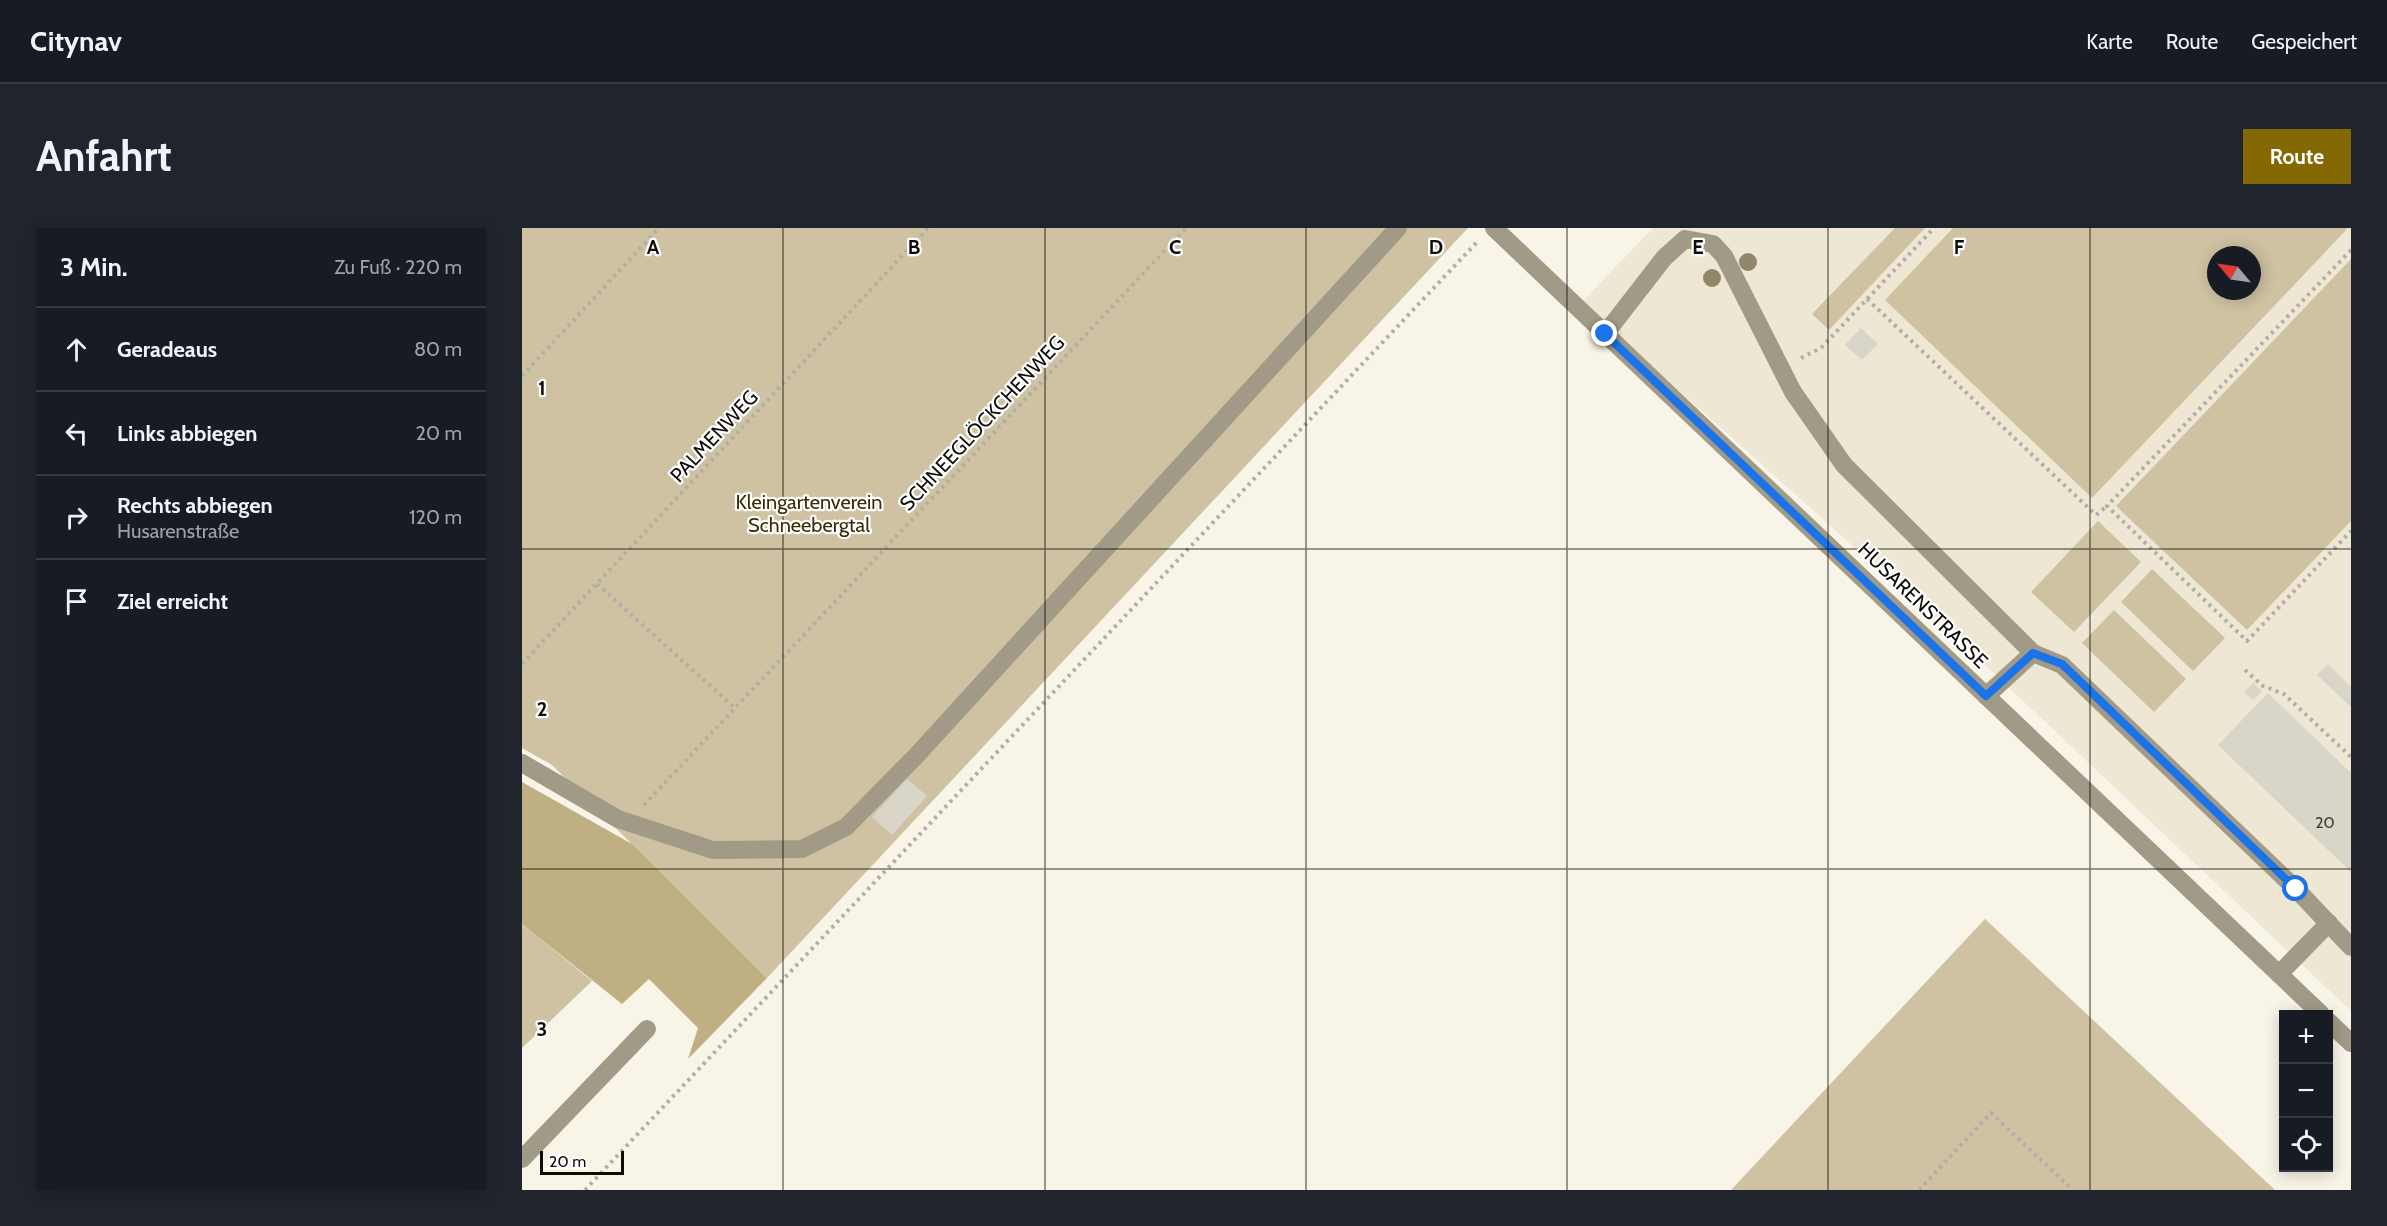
<!DOCTYPE html>
<html lang="de">
<head>
<meta charset="utf-8">
<style>
  body { margin:0; font-family:Cabin,sans-serif; background:#20242c; color:#f1f3f6 }
  .controls { position:absolute; right:18px; bottom:18px; display:grid; overflow:hidden; border-radius:0px; box-shadow:0 3px 15px #0003 }
  .controls button { width:54px; height:54px; display:grid; place-items:center; padding:0; border:0; border-bottom:2px solid #363941; background:#171b24; color:#f1f3f6; font:30px sans-serif }
  .compass { position:absolute; left:1685px; top:18px; width:54px; height:54px; border-radius:50%; background:#171b24; box-shadow:0 3px 15px #0003; rotate:299deg }
  .scale { position:absolute; left:18px; bottom:15px; width:84px; box-sizing:border-box; padding-left:6px; border:3px solid #0d0c08; border-top:0; font-size:16px; line-height:21px; white-space:nowrap; color:#0d0c08; -webkit-text-stroke:4px #fff; paint-order:stroke }
  .stop { position:absolute; width:18px; height:18px; margin:-14px; border:4px solid #1a73e8; border-radius:50%; background:#fff }
  .stop.end { background:#1a73e8; border-color:#fff; box-shadow:0 2px 6px #0008 }
  .list { margin:0; padding:0; list-style:none }
  h2 { display:flex; justify-content:space-between; align-items:center; height:78px; margin:0; padding:0 24px; font-size:26px }
  h2 small { font-size:20px; font-weight:400; color:#9ea1a6 }
  .list li { display:grid; grid-template-columns:39px 1fr auto; gap:18px; align-items:center; box-sizing:border-box; height:84px; padding:0 24px; border-top:2px solid #363941 }
  .list b { display:block; font-size:22px; white-space:nowrap }
  .list p { margin:0; font-size:20px; white-space:nowrap; color:#9ea1a6 }
  .list em { font-size:20px; font-style:normal; color:#9ea1a6 }
  .icon { flex:none; width:33px; height:33px; fill:none; stroke:currentColor; stroke-width:2; stroke-linecap:round; stroke-linejoin:round }
  .map { position:relative; flex:none; width:1829px; height:962px; overflow:hidden; border-radius:0px }
  header { display:flex; align-items:center; gap:36px; box-sizing:border-box; height:84px; padding:0 30px; background:#171b24; border-bottom:2px solid #363941 }
  header strong { font-size:28px }
  nav { display:flex; gap:33px; margin-inline-start:auto; font-size:21px }
  .intro { display:flex; align-items:center; justify-content:space-between; box-sizing:border-box; height:144px; padding:0 36px }
  h1 { margin:0; font-size:42px }
  .button { padding:15px 27px; border-radius:0px; background:#846801; color:#fff; font-size:21px; font-weight:700 }
  main { display:flex; gap:36px; padding:0 36px }
  aside { flex:1; background:#171b24; border-radius:0px; box-shadow:0 3px 15px #0003 }
  .map>svg:first-child { display:block }
  .built { fill:#eee7d4; fill-rule:evenodd }
  .green { fill:#cec2a2; fill-rule:evenodd }
  .forest { fill:#c0af82 }
  .building { fill:#d9d5c9 }
  .lines { fill:none; stroke-linecap:round; stroke-linejoin:round }
  .path { stroke:#b1aea4; stroke-width:4; stroke-dasharray:3 4.5; stroke-linecap:butt }
  .minor { stroke:#a19a87; stroke-width:18 }
  .tree { fill:#90876c }
  .route { stroke:#1a73e8; stroke-width:8 }
  .grid { fill:none; stroke:#0d0c08; stroke-width:1.5; stroke-opacity:0.55 }
  .labels { text-anchor:middle; dominant-baseline:central; stroke-width:4.5; stroke-linejoin:round; paint-order:stroke }
  .number-label { font-size:16px; fill:#403e38 }
  .street-label { font-size:20px; fill:#0d0c08; stroke:#fff }
  .park-label { font-size:20px; fill:#3a2d06; stroke:#fff }
  .grid-label { font-size:20px; text-anchor:middle; font-weight:bold; fill:#0d0c08; stroke:#fff; stroke-width:4.5; stroke-linejoin:round; paint-order:stroke }
</style>
</head>
<body>
<header>
<strong>Citynav</strong>
<nav><a>Karte</a><a>Route</a><a>Gespeichert</a></nav>
</header>
<div class="intro"><h1>Anfahrt</h1><a class="button">Route</a></div>
<main>
<aside>
<h2>3 Min.<small>Zu Fuß · 220 m</small></h2>
<ul class="list">
<li><svg class="icon" aria-label="ahead" viewBox="0 0 24 24"><path d="M12 20V5M6 11l6-6 6 6"/></svg><div><b>Geradeaus</b></div><em>80 m</em></li>
<li><svg class="icon" aria-label="left" viewBox="0 0 24 24"><path d="M17 20v-9H6M10 6l-5 5 5 5"/></svg><div><b>Links abbiegen</b></div><em>20 m</em></li>
<li><svg class="icon" aria-label="right" viewBox="0 0 24 24"><path d="M7 20v-9h11M14 6l5 5-5 5"/></svg><div><b>Rechts abbiegen</b><p>Husarenstraße</p></div><em>120 m</em></li>
<li><svg class="icon" aria-label="arrive" viewBox="0 0 24 24"><path d="M6 21V4h12l-3 4 3 4H6"/></svg><div><b>Ziel erreicht</b></div></li>
</ul>
</aside>
<div class="map">
<svg width="1829" height="962" viewBox="0 0 1829 962">
  <rect width="100%" height="100%" fill="#f8f4e8"/>
  <!-- built -->
  <path class="built" d="M 1131,0 L 1829,0 L 1829,783 L 1443,418 L 1059,75 ZM 1694,27 L 1730,27 L 1730,63 L 1694,63 Z"/>
  <!-- green -->
  <g class="green">
    <path d="M 0,0 L 946,0 L 245,750 L 30,537 L 0,520 Z"/>
    <path d="M 1373,0 L 1403,0 L 1307,102 L 1290,86 Z"/>
    <path d="M 1431,0 L 1826,0 L 1570,270 L 1363,72 ZM 1694,27 L 1730,27 L 1730,63 L 1694,63 Z"/>
    <path d="M 1829,31 L 1829,293 L 1725,402 L 1594,278 Z"/>
    <path d="M 1576,293 L 1619,334 L 1552,404 L 1509,364 Z"/>
    <path d="M 1630,341 L 1703,410 L 1671,443 L 1599,374 Z"/>
    <path d="M 1592,382 L 1664,451 L 1632,484 L 1560,415 Z"/>
    <path d="M 1463,691 L 1753,962 L 1209,962 Z"/>
    <path d="M 0,696 L 70,753 L 0,820 Z"/>
  </g>
  <!-- forest -->
  <path class="forest" d="M 0,554 L 110,616 L 245,750 L 166,831 L 176,800 L 127,751 L 100,776 L 0,696 Z"/>
  <!-- building -->
  <g class="building">
    <path d="M 1339,100 L 1356,116 L 1340,132 L 1323,117 Z"/>
    <path d="M 1806,436 L 1829,459 L 1829,479 L 1795,447 Z"/>
    <path d="M 1731,455 L 1740,463 L 1731,472 L 1722,464 Z"/>
    <path d="M 1746,465 L 1829,545 L 1829,644 L 1696,517 Z"/>
    <path d="M 385,551 L 405,568 L 370,607 L 350,589 Z"/>
  </g>
  <g class="lines">
    <!-- path -->
    <g class="path">
      <path d="M 1829,22 L 1585,278 L 1725,413 L 1829,303"/>
      <path d="M 1345,71 L 1574,287 L 1585,278"/>
      <path d="M 1279,130 L 1299,120 L 1412,0"/>
      <path d="M 0,148 L 137,0"/>
      <path d="M 75,356 L 213,480"/>
      <path d="M 0,436 L 406,0"/>
      <path d="M 1723,442 L 1741,458 L 1762,466 L 1829,529"/>
      <path d="M 122,577 L 664,0"/>
      <path d="M 63,962 L 955,14"/>
      <path d="M 1397,962 L 1469,885 L 1551,962"/>
    </g>
    <!-- minor -->
    <g class="minor">
      <path d="M 972,0 L 1799,786"/>
      <path d="M 1083,106 L 1142,30 L 1163,11 L 1191,16 L 1202,28 L 1271,164 L 1322,237 L 1511,425"/>
      <path d="M 1464,468 L 1511,425 L 1540,437 L 1774,661 L 1829,719"/>
      <path d="M 0,535 L 96,591 L 191,622 L 280,621 L 324,599 L 394,528 L 876,0"/>
      <path d="M 1757,746 L 1807,695"/>
      <path d="M 1806,793 L 1829,815"/>
      <path d="M 0,931 L 125,801"/>
    </g>
  </g>
  <!-- trees -->
  <g class="tree">
    <circle cx="1226" cy="34" r="9"/>
    <circle cx="1190" cy="50" r="9"/>
  </g>
  <g class="lines">
    <!-- route -->
    <path class="route" d="M 1083,106 L 1464,468 L 1511,425 L 1540,436 L 1774,661"/>
  </g>
  <!-- grid -->
  <path class="grid" d="M 261,0 L 261,962M 523,0 L 523,962M 784,0 L 784,962M 1045,0 L 1045,962M 1306,0 L 1306,962M 1568,0 L 1568,962M 0,321 L 1829,321M 0,641 L 1829,641"/>
  <g class="labels">
    <!-- number labels -->
    <g class="number-label">
      <text x="1803" y="594">20</text>
    </g>
    <!-- street labels -->
    <g class="street-label">
      <text transform="translate(460 195) rotate(-47)">SCHNEEGLÖCKCHENWEG</text>
      <text transform="translate(192 208) rotate(-47)">PALMENWEG</text>
      <text transform="translate(1401 377) rotate(44)">HUSARENSTRASSE</text>
    </g>
    <!-- park labels -->
    <g class="park-label">
      <text x="287" y="274">Kleingartenverein<tspan x="287" dy="23">Schneebergtal</tspan></text>
    </g>
  </g>
  <g class="grid-label">
    <text x="131" y="26">A</text>
    <text x="392" y="26">B</text>
    <text x="653" y="26">C</text>
    <text x="914" y="26">D</text>
    <text x="1176" y="26">E</text>
    <text x="1437" y="26">F</text>
    <text x="20" y="167">1</text>
    <text x="20" y="488">2</text>
    <text x="20" y="808">3</text>
  </g>
</svg>
<div class="controls">
<button>+</button>
<button>−</button>
<button><svg class="icon" aria-label="locate" viewBox="0 0 24 24"><circle cx="12" cy="12" r="6"/><path d="M12 2v4M12 18v4M2 12h4M18 12h4"/></svg></button>
</div>
<svg class="compass" viewBox="-18 -18 36 36"><path d="M0-13l5 13h-10z" fill="#e53935"/><path d="M0 13l5-13h-10z" fill="#9ea1a6"/></svg>
<div class="scale">20 m</div>
<div class="stop" style="left:1774px;top:661px"></div>
<div class="stop end" style="left:1083px;top:106px"></div>
</div>
</main>
</body>
</html>
